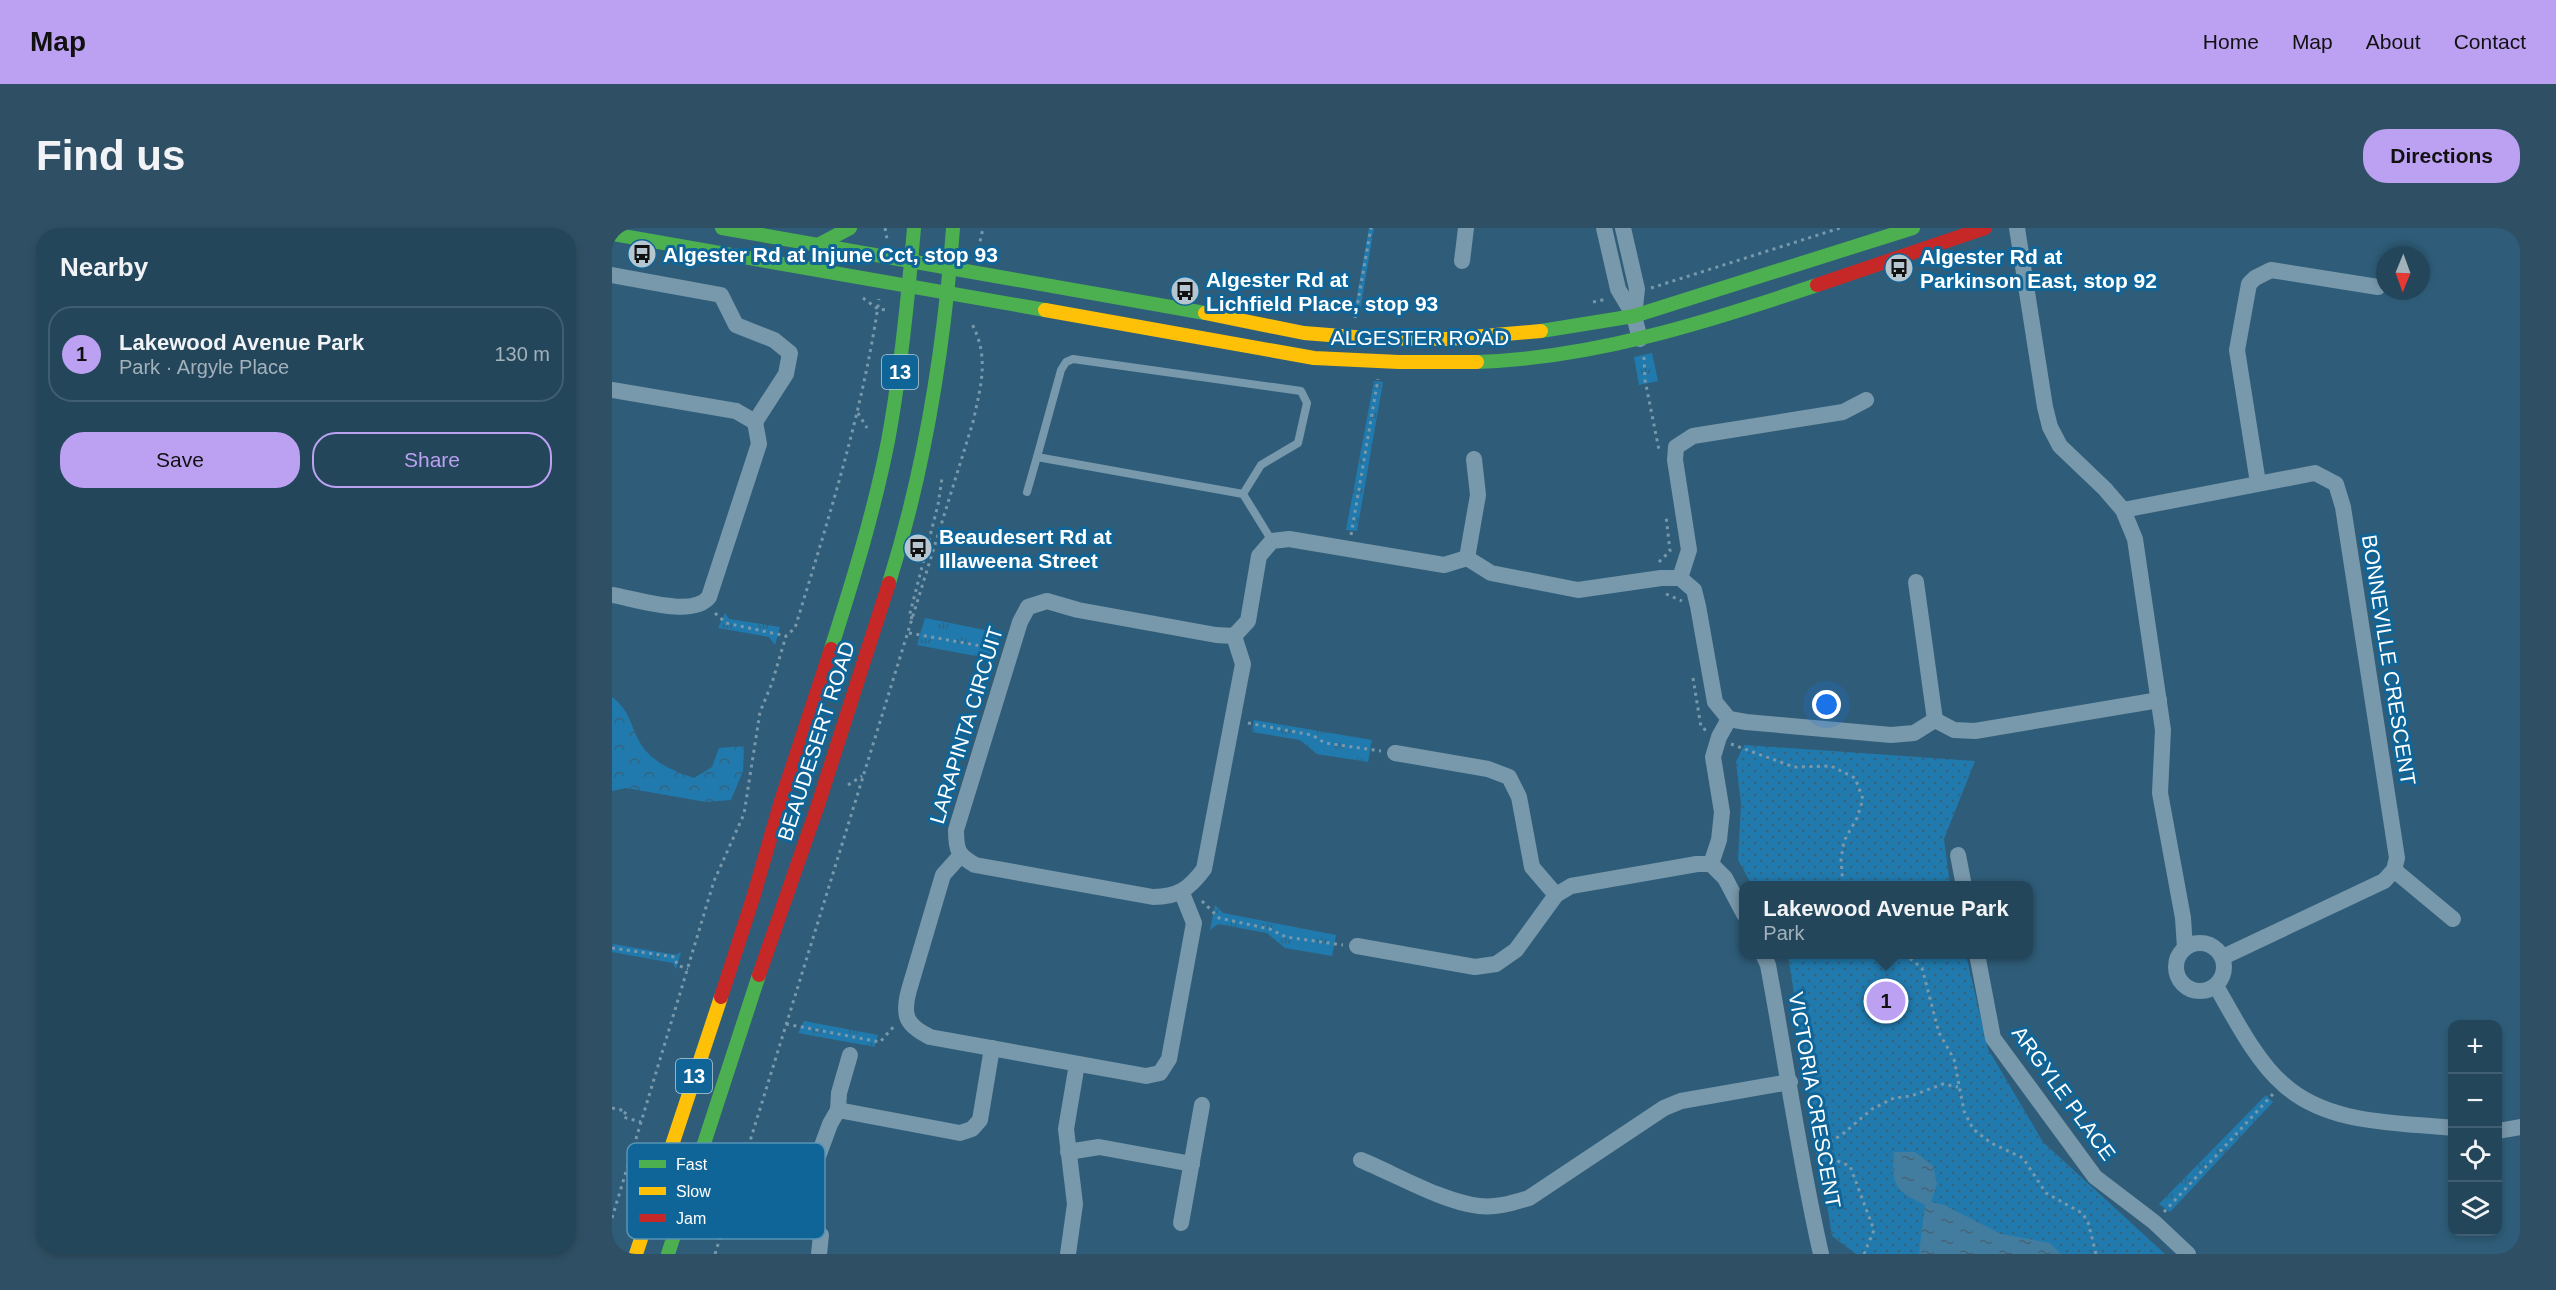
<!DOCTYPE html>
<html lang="en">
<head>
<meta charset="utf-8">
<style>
  body { margin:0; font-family:Helvetica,sans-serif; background:#2f5064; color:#f1f3f6 }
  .controls { position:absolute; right:18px; bottom:18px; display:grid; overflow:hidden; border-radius:12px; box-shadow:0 3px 9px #0003 }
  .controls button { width:54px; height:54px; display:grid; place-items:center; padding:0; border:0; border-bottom:2px solid #405e71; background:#23465b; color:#f1f3f6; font:30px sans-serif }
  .compass { position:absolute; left:1764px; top:18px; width:54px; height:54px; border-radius:50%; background:#23465b; box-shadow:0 3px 9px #0003; rotate:181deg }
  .you { position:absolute; left:1215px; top:477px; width:21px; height:21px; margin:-15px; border:4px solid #fff; border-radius:50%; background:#1a73e8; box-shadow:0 0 0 9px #1a73e833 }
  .badge { display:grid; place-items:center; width:39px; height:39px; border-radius:50%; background:#bca0f2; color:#111; font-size:20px; font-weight:700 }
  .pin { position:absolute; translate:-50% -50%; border:3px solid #fff; box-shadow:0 2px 6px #0006 }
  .popup { position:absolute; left:1127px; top:653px; width:294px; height:78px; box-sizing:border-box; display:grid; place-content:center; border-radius:12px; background:#23465b; filter:drop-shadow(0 2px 4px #0005); font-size:20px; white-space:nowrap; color:#a3b1bb }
  .popup b { font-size:22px; color:#f1f3f6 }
  .popup::after { content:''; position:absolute; left:50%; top:100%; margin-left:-12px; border:12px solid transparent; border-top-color:#23465b }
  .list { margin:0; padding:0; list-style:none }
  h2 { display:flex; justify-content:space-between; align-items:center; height:78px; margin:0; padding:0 24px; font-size:26px }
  h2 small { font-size:20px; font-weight:400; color:#a3b1bb }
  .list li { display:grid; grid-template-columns:39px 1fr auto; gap:18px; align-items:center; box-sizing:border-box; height:96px; margin:0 12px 12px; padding:0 12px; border:2px solid #405e71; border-radius:24px }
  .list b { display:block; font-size:22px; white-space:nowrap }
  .list p { margin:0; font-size:20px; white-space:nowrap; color:#a3b1bb }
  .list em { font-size:20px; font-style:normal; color:#a3b1bb }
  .actions { display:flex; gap:12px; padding:18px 24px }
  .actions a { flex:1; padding:14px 0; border:2px solid #bca0f2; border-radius:24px; text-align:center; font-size:21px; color:#bca0f2 }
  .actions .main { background:#bca0f2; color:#111 }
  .icon { flex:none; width:33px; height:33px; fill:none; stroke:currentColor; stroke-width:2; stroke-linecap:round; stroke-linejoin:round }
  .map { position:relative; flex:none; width:1908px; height:1026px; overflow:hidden; border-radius:24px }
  header { display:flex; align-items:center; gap:36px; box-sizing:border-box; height:84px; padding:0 30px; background:#bca0f2; color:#111 }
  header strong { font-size:28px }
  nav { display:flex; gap:33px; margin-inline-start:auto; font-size:21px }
  .intro { display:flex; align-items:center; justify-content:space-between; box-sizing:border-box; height:144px; padding:0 36px }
  h1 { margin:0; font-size:42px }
  .button { padding:15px 27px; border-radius:24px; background:#bca0f2; color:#111; font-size:21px; font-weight:700 }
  main { display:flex; gap:36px; padding:0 36px }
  aside { flex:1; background:#23465b; border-radius:24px; box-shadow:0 3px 9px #0003 }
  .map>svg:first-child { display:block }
  .grass { fill:url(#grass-tufts) }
  .forest { fill:url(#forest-crowns) }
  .park { fill:url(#park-dots) }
  .water { fill:url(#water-ripples) }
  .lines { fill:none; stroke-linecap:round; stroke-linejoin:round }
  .path { stroke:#7898ab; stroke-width:3; stroke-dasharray:3 4.5; stroke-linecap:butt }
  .lane { stroke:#7898ab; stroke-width:8 }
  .street { stroke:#7898ab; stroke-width:16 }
  .fast { stroke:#4caf50; stroke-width:14 }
  .slow { stroke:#ffc107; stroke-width:14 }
  .jam { stroke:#c62828; stroke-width:14 }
  .labels { text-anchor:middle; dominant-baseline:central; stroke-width:6; stroke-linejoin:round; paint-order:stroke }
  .shield { fill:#106598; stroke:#b7d1e0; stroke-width:1.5 }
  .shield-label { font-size:20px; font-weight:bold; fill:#fff }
  .poi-label { font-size:21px; font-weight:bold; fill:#fff; stroke:#106598; text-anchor:start }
  .street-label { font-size:21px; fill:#fff; stroke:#106598 }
  .key { fill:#106598; stroke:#5893b7; stroke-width:1.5 }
  .key-label { font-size:16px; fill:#fff }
</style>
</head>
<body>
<header>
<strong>Map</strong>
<nav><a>Home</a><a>Map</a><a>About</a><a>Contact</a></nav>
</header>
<div class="intro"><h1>Find us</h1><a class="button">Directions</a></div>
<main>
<aside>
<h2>Nearby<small></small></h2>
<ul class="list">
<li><span class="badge">1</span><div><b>Lakewood Avenue Park</b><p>Park · Argyle Place</p></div><em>130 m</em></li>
</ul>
<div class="actions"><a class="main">Save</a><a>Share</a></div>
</aside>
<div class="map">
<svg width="1908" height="1026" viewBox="0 0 1908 1026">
  <defs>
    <pattern id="grass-tufts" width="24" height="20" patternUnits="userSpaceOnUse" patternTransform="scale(1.5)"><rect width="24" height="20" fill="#207aae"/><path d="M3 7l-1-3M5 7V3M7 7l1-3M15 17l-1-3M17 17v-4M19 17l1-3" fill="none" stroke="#36637d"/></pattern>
    <pattern id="forest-crowns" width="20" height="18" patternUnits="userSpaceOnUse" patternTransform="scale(1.5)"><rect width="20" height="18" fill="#207aae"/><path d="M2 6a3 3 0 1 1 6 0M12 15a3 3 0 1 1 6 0" fill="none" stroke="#36637d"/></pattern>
    <pattern id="park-dots" width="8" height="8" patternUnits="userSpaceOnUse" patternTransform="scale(1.5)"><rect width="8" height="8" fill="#207aae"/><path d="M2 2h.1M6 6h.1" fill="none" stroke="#36637d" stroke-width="1.8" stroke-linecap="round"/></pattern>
    <pattern id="water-ripples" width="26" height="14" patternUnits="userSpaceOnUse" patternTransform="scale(1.5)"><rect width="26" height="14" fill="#427da0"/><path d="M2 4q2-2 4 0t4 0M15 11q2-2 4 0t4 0" fill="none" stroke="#476476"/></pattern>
  </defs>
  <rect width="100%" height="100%" fill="#2f5d79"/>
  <!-- grass -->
  <g class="grass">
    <path d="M 757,0 L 762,0 L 748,83 L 742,85 Z"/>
    <path d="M 1040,125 L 1046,153 L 1027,157 L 1022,129 Z"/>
    <path d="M 762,153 L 771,154 L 745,303 L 734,302 Z"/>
    <path d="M 113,385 L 117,391 L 168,399 L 163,417 L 157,409 L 106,400 Z"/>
    <path d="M 313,390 L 388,405 L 380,431 L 305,417 Z"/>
    <path d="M 642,492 L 760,512 L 756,534 L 705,526 L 688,512 L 640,504 Z"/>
    <path d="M 603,677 L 611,685 L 724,707 L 720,728 L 673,720 L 655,705 L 606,696 L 598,702 Z"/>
    <path d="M 1,716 L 64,727 L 69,724 L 64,741 L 61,735 L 0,724 Z"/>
    <path d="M 192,793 L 266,807 L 263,819 L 186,805 Z"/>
    <path d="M 1654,867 L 1661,874 L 1558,984 L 1547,976 Z"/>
  </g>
  <!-- forest -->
  <path class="forest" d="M 0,469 C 16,481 17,492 25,509 C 36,533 59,542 82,550 L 100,539 L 107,520 L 132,518 L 131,543 L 119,572 L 94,574 L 14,560 L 0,563 Z"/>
  <!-- park -->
  <g class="park">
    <path d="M 1132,517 L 1363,533 L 1332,611 L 1338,657 L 1140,657 L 1126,632 L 1129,576 L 1124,534 Z"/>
    <path d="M 1176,727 L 1354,727 L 1376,821 L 1431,914 L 1553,1026 L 1244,1026 L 1220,1008 Z"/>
  </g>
  <!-- water -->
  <path class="water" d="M 1282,924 L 1303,924 L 1321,938 L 1325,956 L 1319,974 L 1332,977 L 1389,1006 L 1438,1015 L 1449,1026 L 1307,1026 L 1313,977 C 1283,962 1279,958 1282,924 Z"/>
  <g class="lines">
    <!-- path -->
    <g class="path">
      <path d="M 273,0 L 275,11"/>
      <path d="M 365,28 L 371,0"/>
      <path d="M 1039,60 L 1228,0"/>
      <path d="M 251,70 L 266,81 L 274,82"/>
      <path d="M 981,74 L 995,71"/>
      <path d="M 743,90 L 759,0"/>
      <path d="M 1032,129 L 1033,152 L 1047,222"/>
      <path d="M 246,185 L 255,200"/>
      <path d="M 739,307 L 766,151"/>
      <path d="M 1047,334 L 1058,323 L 1054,288"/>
      <path d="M 1054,366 L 1070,373"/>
      <path d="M 103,385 L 114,395 L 174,408"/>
      <path d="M 301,390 L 297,389 L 326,277 L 330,250"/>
      <path d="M 297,405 L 386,421"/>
      <path d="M 1081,450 L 1089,499 L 1095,503"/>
      <path d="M 636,495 L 700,507 L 713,515 L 769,523"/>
      <path d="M 1119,516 L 1182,539 L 1219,538 L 1243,550 L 1251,571 L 1245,590 L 1232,613 L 1229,631 L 1231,658"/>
      <path d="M 236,557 L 250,548"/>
      <path d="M 590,673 L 607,690 L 658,701 L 674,709 L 731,717"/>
      <path d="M 0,720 L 63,729 L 65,737 L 76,741"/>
      <path d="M 1292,726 L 1310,740 L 1327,805 L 1342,831 L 1352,883 L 1361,901 L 1379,915 L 1411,930 L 1434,965 L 1470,985 L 1476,994 L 1484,1026"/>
      <path d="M 174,796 L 268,814 L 283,797"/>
      <path d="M 0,880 L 14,883 L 11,889 L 29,894"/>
      <path d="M 1552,984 L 1662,865"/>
      <path d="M 0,990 L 102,653 L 132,586 L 148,484 L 160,455 L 174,408 L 183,400 C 216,292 251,184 267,71"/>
      <path d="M 103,1026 L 361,194 C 369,157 378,129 359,94"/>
      <path d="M 1252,1026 L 1262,1002 L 1238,938 L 1203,924 L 1232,905 L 1260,881 L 1282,870 L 1299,868 L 1331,856 L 1346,859"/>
    </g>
    <!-- lane -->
    <g class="lane">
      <path d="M 425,229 L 449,142 L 454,134 L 461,131 L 689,163 L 695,175 L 686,215 L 649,237 L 631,266"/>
      <path d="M 415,264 L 425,229 L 631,266 L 660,313"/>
    </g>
    <!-- street -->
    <g class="street">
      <path d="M 992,0 L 1006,61 L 1022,88 L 1028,111"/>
      <path d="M 1011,0 L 1025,61 L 1022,88"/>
      <path d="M 1405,0 L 1433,179 L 1438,199 L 1448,218 L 1493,261 L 1511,282 L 1523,311 L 1551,502 L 1548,565 L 1571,690 L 1573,720"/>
      <path d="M 850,33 L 854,0"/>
      <path d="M 0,47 L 109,67 L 124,97 L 162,112 L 178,125 L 174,146 L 143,194"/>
      <path d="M 0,162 L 124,183 L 143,194 L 147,216 L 97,369 C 81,390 24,371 0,367"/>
      <path d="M 1646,255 L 1625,122 L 1637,56 L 1643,50 L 1659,42 L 1766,59"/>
      <path d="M 1511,282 L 1703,245 L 1724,256 L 1731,279 L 1785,630 L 1782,642 L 1772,653 L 1611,729"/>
      <path d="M 855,330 L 866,267 L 862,231"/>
      <path d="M 1068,350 L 1077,322 L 1063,232 L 1064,219 L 1081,208 L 1231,184 L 1254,172"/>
      <path d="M 1304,354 L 1323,492"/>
      <path d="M 622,408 L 604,407 L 466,382 L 435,373 L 416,379 L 408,394 L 344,602 C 344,623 346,627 363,637 L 541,669 C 566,669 577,661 592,641 L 631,436 L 622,408 L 636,393 L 647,328 L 660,313 L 677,311 L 832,337 L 855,330 L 879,345 L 966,362 L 1049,350 L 1068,350 L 1082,362 L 1086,378 L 1103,474 L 1117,491 L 1134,494 L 1279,507 L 1302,505 L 1323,492 L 1342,502 L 1363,503 L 1547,472"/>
      <path d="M 783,525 L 876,541 L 897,549 L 907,569 L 920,639 L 944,667"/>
      <path d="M 1346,627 L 1352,658"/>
      <path d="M 348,628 L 331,647 L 297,762 C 290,788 294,797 318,809 L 534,848 L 548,845 L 557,831 L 582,695 L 570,665"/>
      <path d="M 1099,636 L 1107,612 L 1110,584 L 1101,529 L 1107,509 L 1117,491"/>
      <path d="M 1782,642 L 1841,691"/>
      <circle cx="1588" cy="739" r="24"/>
      <path d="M 745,718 L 863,739 L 884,736 L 904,722 L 944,667 L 959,658 L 1085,636 L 1099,636 L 1113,650 L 1132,686"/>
      <path d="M 1151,726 L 1156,737 C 1174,833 1187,930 1209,1026"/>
      <path d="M 1365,726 L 1381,810 L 1483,949 L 1542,994 L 1576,1026"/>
      <path d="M 1604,758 C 1622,789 1644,833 1671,856 C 1716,897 1784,894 1840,900"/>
      <path d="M 226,882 L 348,905 L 360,901 L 368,892 L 380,820"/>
      <path d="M 1886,903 L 1908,899"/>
      <path d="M 456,924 L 487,919 L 580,936"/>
      <path d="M 207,926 L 218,896 L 226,882 L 227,865 L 238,827"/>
      <path d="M 749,932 C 783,946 831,974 867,978 C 884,980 900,975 917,970 L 1052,880 L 1069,873 L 1178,854"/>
      <path d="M 569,995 L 590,877"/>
      <path d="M 207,1026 L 209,1007"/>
      <path d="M 456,1026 L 463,976 L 454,901 L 465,836"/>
    </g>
    <!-- fast -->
    <g class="fast">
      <path d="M 110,0 L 593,85"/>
      <path d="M 0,6 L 433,82"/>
      <path d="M 206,17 L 238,0"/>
      <path d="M 929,103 L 1022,88 L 1301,0"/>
      <path d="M 865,134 C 982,130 1095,94 1205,57"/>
      <path d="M 277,355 C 313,240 332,121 341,0"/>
      <path d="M 219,421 C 241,352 262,284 276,213 C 289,143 296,71 302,0"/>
      <path d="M 56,1026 L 147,747"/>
    </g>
    <!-- slow -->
    <g class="slow">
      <path d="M 433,82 L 702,130 L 787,134 L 865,134"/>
      <path d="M 593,85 L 692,105 L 755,110 L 837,111 L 929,103"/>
      <path d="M 24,1026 L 109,769"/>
    </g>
    <!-- jam -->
    <g class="jam">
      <path d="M 1205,57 L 1373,0"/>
      <path d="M 147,747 L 206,577 L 277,355"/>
      <path d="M 109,769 L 141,670 L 169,573 L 219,421"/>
    </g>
  </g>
  <!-- icons -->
  <defs>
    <g id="bus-disc" transform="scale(1.5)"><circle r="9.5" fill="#b6c6d0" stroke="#106598"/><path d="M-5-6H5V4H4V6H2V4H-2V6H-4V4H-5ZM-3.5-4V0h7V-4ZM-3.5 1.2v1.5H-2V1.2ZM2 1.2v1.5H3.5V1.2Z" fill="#111"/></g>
  </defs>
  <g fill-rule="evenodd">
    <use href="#bus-disc" x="30" y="26"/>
    <use href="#bus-disc" x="1287" y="40"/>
    <use href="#bus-disc" x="573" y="63"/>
    <use href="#bus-disc" x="306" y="320"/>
  </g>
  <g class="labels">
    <!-- shield labels -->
    <g class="shield">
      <rect x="270" y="127" width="36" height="34" rx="4.5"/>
      <rect x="64" y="831" width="36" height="34" rx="4.5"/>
    </g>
    <g class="shield-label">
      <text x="288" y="144">13</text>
      <text x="82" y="848">13</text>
    </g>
    <!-- poi labels -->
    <g class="poi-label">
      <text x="51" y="26">Algester Rd at Injune Cct, stop 93</text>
      <text x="1308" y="28">Algester Rd at<tspan x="1308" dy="24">Parkinson East, stop 92</tspan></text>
      <text x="594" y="51">Algester Rd at<tspan x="594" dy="24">Lichfield Place, stop 93</tspan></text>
      <text x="327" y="308">Beaudesert Rd at<tspan x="327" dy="24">Illaweena Street</tspan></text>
    </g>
    <!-- street labels -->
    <g class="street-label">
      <text x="808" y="109">ALGESTER ROAD</text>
      <text transform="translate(1777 432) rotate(81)">BONNEVILLE CRESCENT</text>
      <text transform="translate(354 497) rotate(-73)">LARAPINTA CIRCUIT</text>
      <text transform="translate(204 513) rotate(-72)">BEAUDESERT ROAD</text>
      <text transform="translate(1452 865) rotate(54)">ARGYLE PLACE</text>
      <text transform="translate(1203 872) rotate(80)">VICTORIA CRESCENT</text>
    </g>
  </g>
  <!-- legend -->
  <rect x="15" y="915" width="198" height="96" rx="9" class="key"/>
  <rect x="27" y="932" width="27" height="8" fill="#4caf50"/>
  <rect x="27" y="959" width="27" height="8" fill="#ffc107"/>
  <rect x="27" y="986" width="27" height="8" fill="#c62828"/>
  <g class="key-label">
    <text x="64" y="942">Fast</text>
    <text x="64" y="969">Slow</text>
    <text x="64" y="996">Jam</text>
  </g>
</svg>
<div class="controls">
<button>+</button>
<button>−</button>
<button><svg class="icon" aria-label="locate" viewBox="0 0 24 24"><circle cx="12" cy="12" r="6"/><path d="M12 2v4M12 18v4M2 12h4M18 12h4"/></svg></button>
<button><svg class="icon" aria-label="layers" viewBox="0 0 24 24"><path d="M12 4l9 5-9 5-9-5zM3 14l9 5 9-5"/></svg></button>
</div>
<svg class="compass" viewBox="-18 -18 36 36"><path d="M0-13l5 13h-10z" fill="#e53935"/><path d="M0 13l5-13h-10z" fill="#a3b1bb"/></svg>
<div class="you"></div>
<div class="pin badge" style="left:1274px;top:773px">1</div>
<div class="popup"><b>Lakewood Avenue Park</b>Park</div>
</div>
</main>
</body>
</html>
